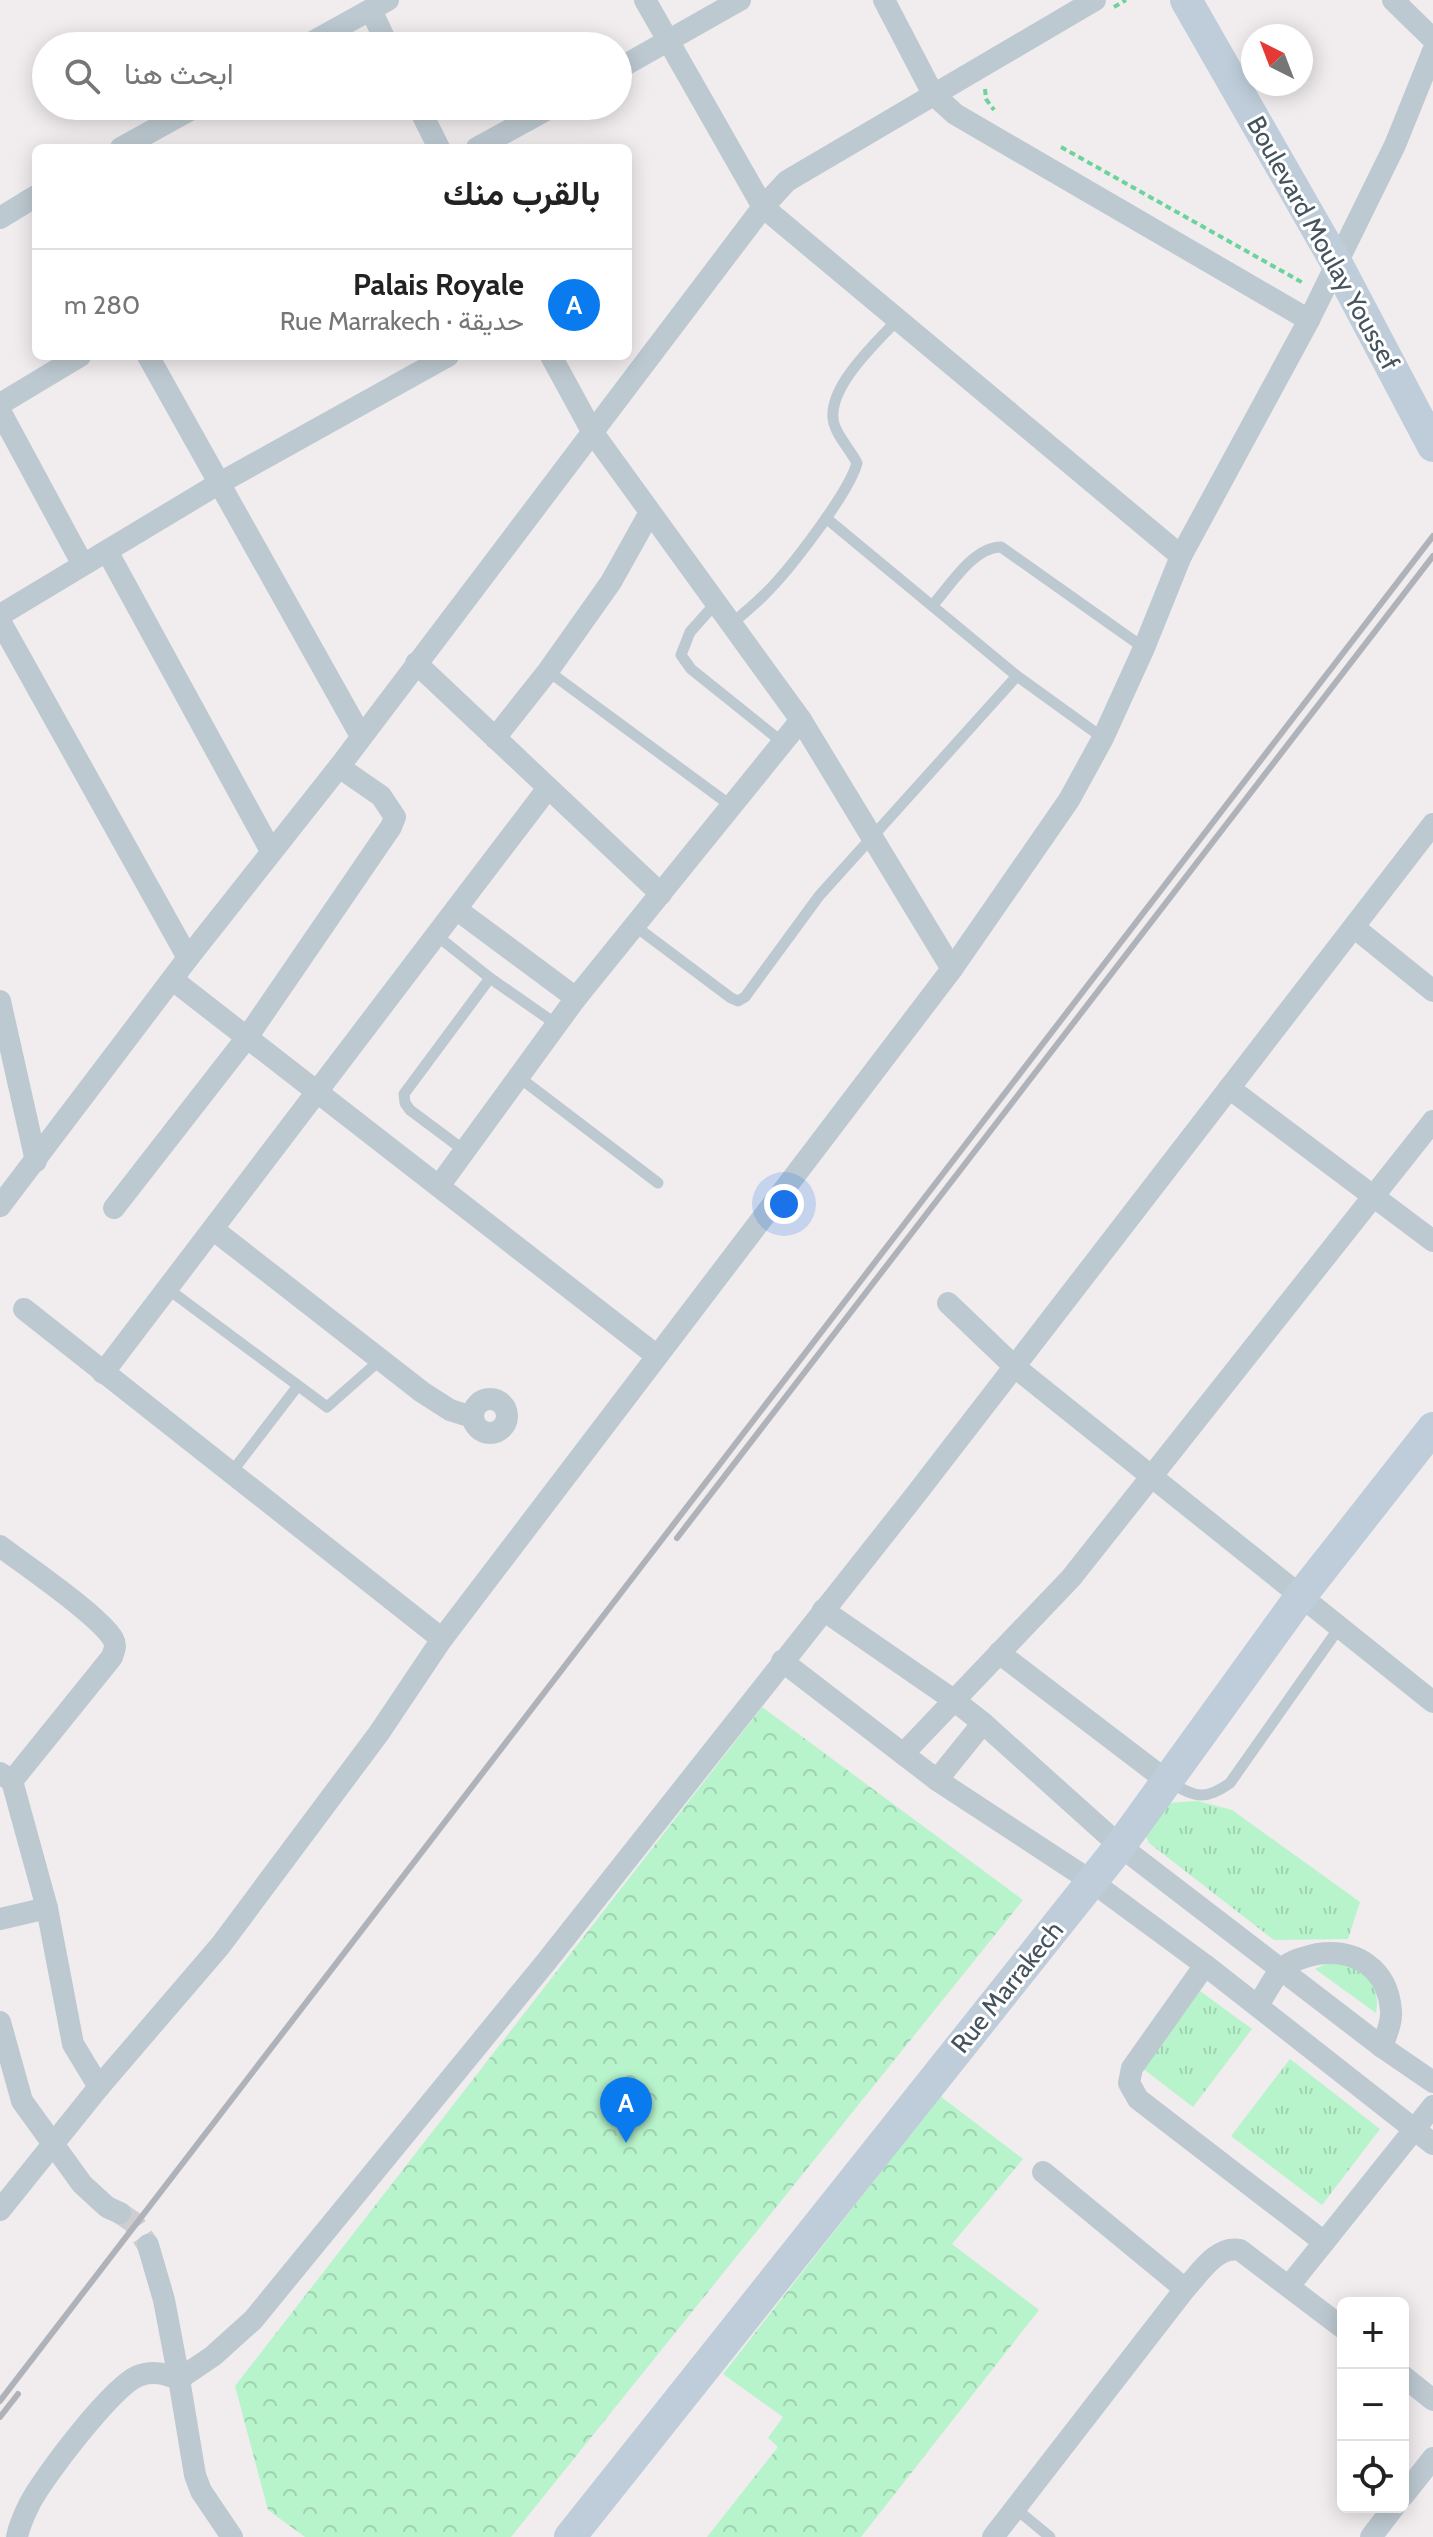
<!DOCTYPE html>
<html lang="ar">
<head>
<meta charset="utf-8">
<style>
  body { margin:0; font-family:Cabin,Vazirmatn,sans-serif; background:#f2f2f2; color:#222; direction:rtl }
  .controls { position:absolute; right:24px; bottom:24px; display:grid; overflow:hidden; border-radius:12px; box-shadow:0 4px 20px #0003 }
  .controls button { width:72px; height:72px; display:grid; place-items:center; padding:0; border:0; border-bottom:2px solid #e0e0e0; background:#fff; color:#222; font:40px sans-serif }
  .compass { position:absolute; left:1241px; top:24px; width:72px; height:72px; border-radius:50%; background:#fff; box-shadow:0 4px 20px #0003; rotate:318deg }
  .you { position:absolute; left:784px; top:1204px; width:28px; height:28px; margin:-20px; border:6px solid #fff; border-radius:50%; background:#1a73e8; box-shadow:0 0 0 12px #1a73e833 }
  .badge { display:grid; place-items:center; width:52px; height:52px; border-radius:50%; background:#097bef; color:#fff; font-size:26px; font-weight:700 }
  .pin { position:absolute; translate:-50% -66px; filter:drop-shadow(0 2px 4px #0008) }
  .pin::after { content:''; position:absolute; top:42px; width:28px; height:24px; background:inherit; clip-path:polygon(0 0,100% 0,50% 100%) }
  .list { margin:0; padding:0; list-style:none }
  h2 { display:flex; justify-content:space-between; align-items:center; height:104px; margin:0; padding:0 32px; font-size:34px }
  h2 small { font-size:26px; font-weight:400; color:#767676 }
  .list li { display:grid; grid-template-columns:52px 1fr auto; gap:24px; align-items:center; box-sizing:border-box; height:112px; padding:0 32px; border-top:2px solid #e0e0e0 }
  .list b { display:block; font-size:30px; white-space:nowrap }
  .list p { margin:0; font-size:26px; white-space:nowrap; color:#767676 }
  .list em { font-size:26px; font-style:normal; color:#767676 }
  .icon { flex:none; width:44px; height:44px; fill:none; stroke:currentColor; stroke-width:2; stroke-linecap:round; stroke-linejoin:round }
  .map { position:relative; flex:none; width:1433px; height:2537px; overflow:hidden; direction:ltr }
  .search { position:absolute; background:#fff; box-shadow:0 4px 20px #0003; left:32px; top:32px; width:600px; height:88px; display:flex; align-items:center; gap:20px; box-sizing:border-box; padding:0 28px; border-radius:44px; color:#767676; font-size:30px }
  .panel { position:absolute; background:#fff; box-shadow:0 4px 20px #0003; left:32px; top:144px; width:600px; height:216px; border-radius:12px; direction:rtl }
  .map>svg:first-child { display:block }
  .grass { fill:url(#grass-tufts) }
  .forest { fill:url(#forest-crowns) }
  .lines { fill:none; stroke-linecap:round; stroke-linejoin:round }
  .street-tunnel { stroke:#ceced1; stroke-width:22; stroke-dasharray:22 11; stroke-linecap:butt }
  .path { stroke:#6cd49b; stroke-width:4; stroke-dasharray:6 4; stroke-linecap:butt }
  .lane { stroke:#bdc9d1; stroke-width:11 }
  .street { stroke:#bdc9d1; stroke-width:22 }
  .secondary { stroke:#becdd9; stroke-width:32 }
  .rail { stroke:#afb3b9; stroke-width:6 }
  .labels { text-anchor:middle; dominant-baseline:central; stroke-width:6; stroke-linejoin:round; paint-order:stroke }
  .street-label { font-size:26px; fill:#44535d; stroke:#fff }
</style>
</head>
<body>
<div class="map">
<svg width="1433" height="2537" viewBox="0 0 1433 2537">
  <defs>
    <pattern id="grass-tufts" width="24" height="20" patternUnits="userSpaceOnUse" patternTransform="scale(2)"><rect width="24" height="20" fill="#b7f3cb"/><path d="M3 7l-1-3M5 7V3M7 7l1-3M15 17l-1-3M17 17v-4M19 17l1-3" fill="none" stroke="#9fd2b1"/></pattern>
    <pattern id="forest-crowns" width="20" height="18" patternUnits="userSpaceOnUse" patternTransform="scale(2)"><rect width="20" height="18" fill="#b7f3cb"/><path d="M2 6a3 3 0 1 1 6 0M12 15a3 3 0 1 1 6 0" fill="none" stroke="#9fd2b1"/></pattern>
  </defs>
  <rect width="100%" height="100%" fill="#f1edee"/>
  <!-- grass -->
  <g class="grass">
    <path d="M 1198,1801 L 1232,1810 L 1360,1902 L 1348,1939 L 1274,1940 L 1149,1843 L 1143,1829 L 1168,1803 Z"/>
    <path d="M 1330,1962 C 1360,1967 1382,1978 1376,2013 L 1315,1969 Z"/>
    <path d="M 1200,1991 L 1252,2029 L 1193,2107 L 1142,2068 Z"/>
    <path d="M 1290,2059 L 1380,2129 L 1322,2205 L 1231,2136 Z"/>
  </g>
  <!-- forest -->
  <g class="forest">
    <path d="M 762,1707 L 1023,1900 L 511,2537 L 305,2537 L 268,2510 L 235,2386 Z"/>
    <path d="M 940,2096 L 1023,2159 L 952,2244 L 1039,2310 L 861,2537 L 707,2537 L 778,2447 L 768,2438 L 783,2417 L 723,2374 Z"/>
  </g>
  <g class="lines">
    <!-- street-tunnel -->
    <path class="street-tunnel" d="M 120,2213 L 133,2222 L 148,2245"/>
    <!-- path -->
    <g class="path">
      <path d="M 1114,7 L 1126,0"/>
      <path d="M 985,89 L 986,99 L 994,110"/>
      <path d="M 1061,147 L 1305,284"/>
    </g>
    <!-- lane -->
    <g class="lane">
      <path d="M 826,518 L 1017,676 L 1103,738"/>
      <path d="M 715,604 L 690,632 L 681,655 L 691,669 L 782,742"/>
      <path d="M 932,606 C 950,586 973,547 1001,547 L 1144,648"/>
      <path d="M 731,624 C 742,615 753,606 764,595 C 788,572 849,493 857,463 C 850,449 834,433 833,418 C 830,384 878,341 899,318"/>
      <path d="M 548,671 L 730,805"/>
      <path d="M 635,926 L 731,998 L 738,1001 L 745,997 L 819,896 L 1017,676"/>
      <path d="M 436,935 L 490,978 L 556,1024"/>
      <path d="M 520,1078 L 658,1183"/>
      <path d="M 465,1151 L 410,1110 L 405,1103 L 404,1094 L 490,978"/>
      <path d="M 168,1289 L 327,1407 L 379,1361"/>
      <path d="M 231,1473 L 297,1387"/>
      <path d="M 1171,1783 C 1195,1797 1205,1801 1230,1783 L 1339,1628"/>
      <path d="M 1015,2508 L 1050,2537"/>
    </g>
    <!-- street -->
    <g class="street">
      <path d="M 884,0 L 933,94 L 955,114 L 1309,320"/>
      <path d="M 1095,0 L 787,181 L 763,207 L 1181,556"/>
      <path d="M 1393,0 L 1433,39"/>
      <path d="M 371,10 L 388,46"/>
      <path d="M 305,46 L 388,0"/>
      <path d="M 618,69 L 740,0"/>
      <path d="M 418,106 L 439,148"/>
      <path d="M 121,148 L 197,106"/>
      <path d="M 477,148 L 553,106"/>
      <path d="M 0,218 L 36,196"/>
      <path d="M 148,356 L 361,736"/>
      <path d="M 551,356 L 593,433 L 801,720 L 952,969"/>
      <path d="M 0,404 L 80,356"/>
      <path d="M 0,411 L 82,563"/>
      <path d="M 107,551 L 271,851"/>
      <path d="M 0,615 L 218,484 L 448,356"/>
      <path d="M 0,621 L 188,958"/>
      <path d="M 416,663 L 661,894"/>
      <path d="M 495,738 L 548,671 L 611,582 L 649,514"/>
      <path d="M 456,909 L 576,998"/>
      <path d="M 1355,928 L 1433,991"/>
      <path d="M 173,980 L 657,1356"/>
      <path d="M 0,1001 L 36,1161"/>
      <path d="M 1229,1088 L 1433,1241"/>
      <path d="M 439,1186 L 576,998 L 801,720"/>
      <path d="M 0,1206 L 188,958 L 339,767 L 763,207 L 645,0"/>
      <path d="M 114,1208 L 248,1036 L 391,827 L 395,817 L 381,796 L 339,767"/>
      <path d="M 214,1230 L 422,1392 L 450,1410 L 472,1417"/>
      <path d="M 948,1303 L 1015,1367 L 1433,1702"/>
      <path d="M 24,1309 L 442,1639"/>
      <path d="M 103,1373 L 548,788"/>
      <circle cx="490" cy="1416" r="17"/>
      <path d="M 0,1546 C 25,1565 100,1616 113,1639 C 117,1646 114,1650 112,1657 L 12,1781"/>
      <path d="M 823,1610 L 955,1701 L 983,1723 L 1120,1846 L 1382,2047 L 1433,2082"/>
      <path d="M 999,1653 L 1167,1781"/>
      <path d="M 782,1661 L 937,1780 L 1091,1881 L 1205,1965 L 1433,2144"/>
      <path d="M 903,1754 L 1071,1578 L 1433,1121"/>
      <path d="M 0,1773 L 12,1781 L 47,1908 L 73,2044 L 99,2087"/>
      <path d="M 937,1780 L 983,1723"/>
      <path d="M 0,1919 L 47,1908"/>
      <path d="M 1205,1965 L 1132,2068 L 1129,2083 L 1138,2099 L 1324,2242"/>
      <path d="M 1258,2005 C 1266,1994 1273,1977 1283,1968 C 1292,1960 1305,1957 1317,1954 C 1356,1948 1388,1969 1391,2011 C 1392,2023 1386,2035 1382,2047"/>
      <path d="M 0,2022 L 22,2101 L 82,2184 L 107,2207 L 120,2213"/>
      <path d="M 1043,2172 L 1185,2289"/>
      <path d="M 0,2210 L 99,2087 L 220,1946 L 379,1733 L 442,1639 L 952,969 L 1069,800 L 1103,738 L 1144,648 L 1181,556 L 1309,320 L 1395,145 L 1433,51"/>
      <path d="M 148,2245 L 164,2300 L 179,2379"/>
      <path d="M 1289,2286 L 1433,2106"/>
      <path d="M 1403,2376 L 1433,2400"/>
      <path d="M 1403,2496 L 1433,2458"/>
      <path d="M 17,2537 C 19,2526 25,2513 30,2503 C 44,2476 112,2387 138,2376 C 153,2370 165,2374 179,2379"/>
      <path d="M 232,2537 L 201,2491 L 195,2475 L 179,2379 L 213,2356 L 253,2320 L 546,1962 L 913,1498 L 1433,824"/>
      <path d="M 993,2537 L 1185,2289 C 1200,2273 1217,2245 1240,2250 L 1343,2328"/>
      <path d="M 1371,2537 L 1394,2507"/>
    </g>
    <!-- secondary -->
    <g class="secondary">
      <path d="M 1186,0 L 1337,264 L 1433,446"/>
      <path d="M 570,2537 L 1120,1846 L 1300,1597 L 1433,1428"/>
    </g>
    <!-- rail -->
    <g class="rail">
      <path d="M 677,1538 L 1433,556"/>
      <path d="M 0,2401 L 1433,536"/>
      <path d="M 0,2417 L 18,2394"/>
    </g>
  </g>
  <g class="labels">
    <!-- street labels -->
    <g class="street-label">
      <text transform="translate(1323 243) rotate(61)">Boulevard Moulay Youssef</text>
      <text transform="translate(1007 1987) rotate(-51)">Rue Marrakech</text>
    </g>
  </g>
</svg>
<div class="controls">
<button>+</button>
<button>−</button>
<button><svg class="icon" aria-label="locate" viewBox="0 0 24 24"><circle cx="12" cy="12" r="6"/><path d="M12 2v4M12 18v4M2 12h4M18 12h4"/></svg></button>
</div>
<svg class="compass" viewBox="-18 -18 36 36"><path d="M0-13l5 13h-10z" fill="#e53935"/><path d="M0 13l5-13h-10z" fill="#767676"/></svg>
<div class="you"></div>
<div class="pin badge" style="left:626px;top:2143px">A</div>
<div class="search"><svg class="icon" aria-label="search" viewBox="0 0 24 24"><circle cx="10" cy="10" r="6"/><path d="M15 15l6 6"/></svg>ابحث هنا</div>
<section class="panel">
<h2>بالقرب منك<small></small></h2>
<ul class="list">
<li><span class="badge">A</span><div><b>Palais Royale</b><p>حديقة · Rue Marrakech</p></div><em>280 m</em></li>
</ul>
</section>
</div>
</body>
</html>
